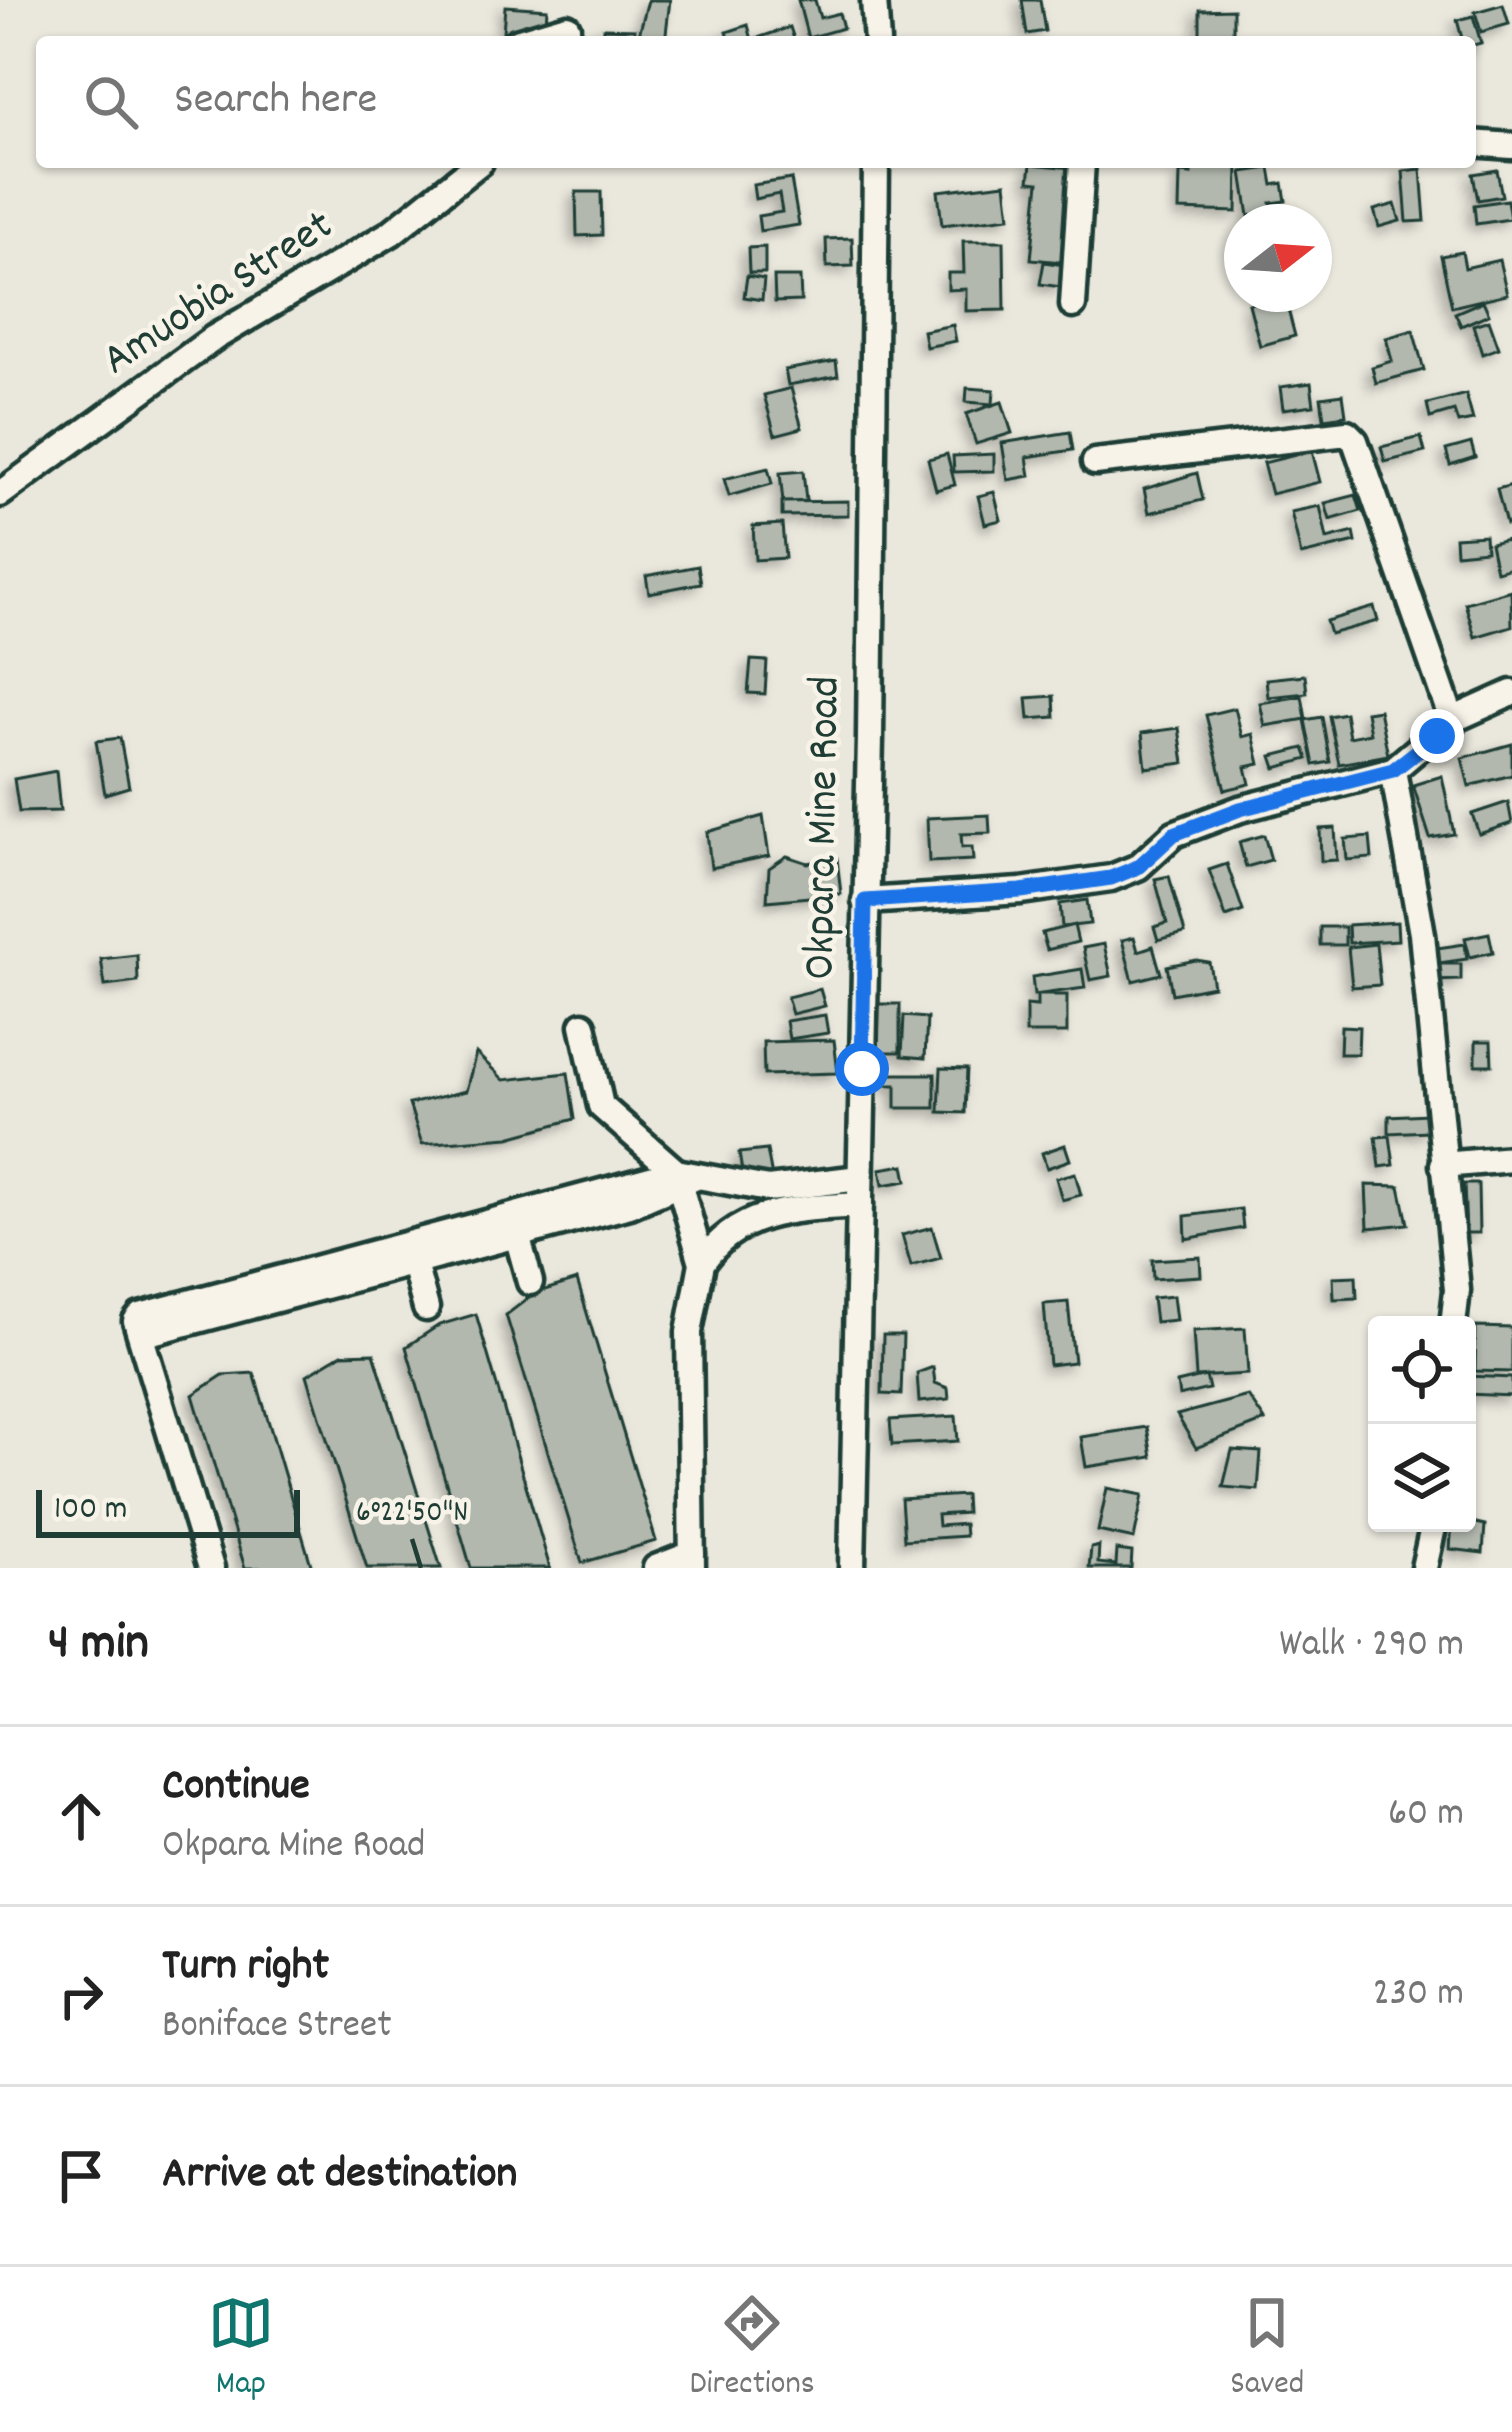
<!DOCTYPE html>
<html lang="en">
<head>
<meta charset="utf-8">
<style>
  body { margin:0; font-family:Dekko,sans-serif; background:#f6f6f6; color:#222 }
  .controls { position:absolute; right:36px; bottom:36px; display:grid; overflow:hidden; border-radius:12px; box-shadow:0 3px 9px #0004 }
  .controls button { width:108px; height:108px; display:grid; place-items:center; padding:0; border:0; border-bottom:3px solid #e0e0e0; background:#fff; color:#222; font:60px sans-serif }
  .compass { position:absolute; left:1224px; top:204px; width:108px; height:108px; border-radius:50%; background:#fff; box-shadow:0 3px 9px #0004; rotate:73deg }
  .scale { position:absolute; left:36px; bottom:30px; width:264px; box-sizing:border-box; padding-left:12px; border:6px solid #1f3d34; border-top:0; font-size:33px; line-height:42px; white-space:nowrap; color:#1f3d34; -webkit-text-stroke:9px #f7f3e8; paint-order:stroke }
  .stop { position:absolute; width:36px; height:36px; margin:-27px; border:9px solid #1a73e8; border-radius:50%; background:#fff }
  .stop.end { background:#1a73e8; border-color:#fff; box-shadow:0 3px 12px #0008 }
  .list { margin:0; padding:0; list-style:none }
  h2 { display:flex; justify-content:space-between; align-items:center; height:156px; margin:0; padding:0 48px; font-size:51px }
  h2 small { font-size:39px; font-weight:400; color:#767676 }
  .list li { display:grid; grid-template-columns:78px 1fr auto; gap:36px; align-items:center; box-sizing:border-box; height:180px; padding:0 48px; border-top:3px solid #e0e0e0 }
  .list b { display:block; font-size:45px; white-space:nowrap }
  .list p { margin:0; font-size:39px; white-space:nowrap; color:#767676 }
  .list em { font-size:39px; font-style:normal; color:#767676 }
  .icon { flex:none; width:66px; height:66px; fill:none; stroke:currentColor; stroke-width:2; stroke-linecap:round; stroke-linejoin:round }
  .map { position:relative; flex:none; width:1512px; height:1568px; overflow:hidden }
  .search { position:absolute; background:#fff; box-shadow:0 3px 9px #0004; left:36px; right:36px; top:36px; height:132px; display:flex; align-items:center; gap:30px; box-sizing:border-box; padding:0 42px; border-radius:12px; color:#767676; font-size:45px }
  .sheet { height:696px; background:#fff }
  nav { display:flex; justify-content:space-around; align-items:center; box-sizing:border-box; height:168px; border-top:3px solid #e0e0e0; background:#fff; font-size:33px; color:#767676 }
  nav a { display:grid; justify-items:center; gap:6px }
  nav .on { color:#0f766e }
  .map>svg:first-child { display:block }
  .building { fill:#b2b8ae; stroke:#1f3d34; stroke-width:3; filter:url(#shadow) }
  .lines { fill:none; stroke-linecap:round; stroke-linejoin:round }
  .minor-casing { stroke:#1f3d34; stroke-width:33 }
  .minor { stroke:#f7f3e8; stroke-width:24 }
  .route { stroke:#1a73e8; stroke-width:15 }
  .ticks { fill:none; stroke:#1f3d34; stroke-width:4.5 }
  .labels { text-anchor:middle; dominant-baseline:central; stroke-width:9; stroke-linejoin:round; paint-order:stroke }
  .street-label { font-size:45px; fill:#1f3d34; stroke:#f7f3e8 }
  .ticks-label { font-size:30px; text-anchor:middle; fill:#1f3d34; stroke:#f7f3e8; stroke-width:9; stroke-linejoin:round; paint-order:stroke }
</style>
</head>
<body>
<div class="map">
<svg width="1512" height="1568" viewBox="0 0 1512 1568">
  <defs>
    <filter id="shadow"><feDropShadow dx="-5.5" dy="5.5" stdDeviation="6" flood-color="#0004"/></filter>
  </defs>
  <rect width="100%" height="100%" fill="#eae8dd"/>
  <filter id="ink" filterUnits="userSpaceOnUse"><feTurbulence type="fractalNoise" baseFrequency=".00833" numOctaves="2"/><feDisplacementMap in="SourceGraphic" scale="24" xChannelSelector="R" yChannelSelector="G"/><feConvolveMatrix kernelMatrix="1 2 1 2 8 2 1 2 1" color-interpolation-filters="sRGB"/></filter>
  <g filter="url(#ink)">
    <!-- building -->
    <g class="building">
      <path d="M 648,0 L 670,0 L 665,42 L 638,38 Z"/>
      <path d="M 798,0 L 815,0 L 820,18 L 839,13 L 843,28 L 808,38 Z"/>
      <path d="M 1022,0 L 1040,0 L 1045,31 L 1027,34 Z"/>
      <path d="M 1503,4 L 1509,24 L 1481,32 L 1475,12 Z"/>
      <path d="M 505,6 L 547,9 L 545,35 L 503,32 Z"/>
      <path d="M 1233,9 L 1233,42 L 1200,42 L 1200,10 Z"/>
      <path d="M 1473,16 L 1481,43 L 1470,46 L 1463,42 L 1457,20 Z"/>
      <path d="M 748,25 L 752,40 L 790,27 L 795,42 L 730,42 L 727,32 Z"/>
      <path d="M 603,28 L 635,29 L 634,42 L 602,42 Z"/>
      <path d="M 1191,162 L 1238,165 L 1237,212 L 1179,210 L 1180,173 L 1191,174 Z"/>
      <path d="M 1031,164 L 1072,168 L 1062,262 L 1031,259 L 1039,182 L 1029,181 Z"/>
      <path d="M 1270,168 L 1273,185 L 1283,183 L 1286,201 L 1271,203 L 1273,212 L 1249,216 L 1242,172 Z"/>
      <path d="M 1421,169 L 1425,221 L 1407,222 L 1403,171 Z"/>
      <path d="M 1497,170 L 1502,196 L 1478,200 L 1473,174 Z"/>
      <path d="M 791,179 L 799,225 L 760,231 L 758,216 L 782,212 L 779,194 L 755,199 L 753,185 Z"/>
      <path d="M 1006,183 L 1010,217 L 942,225 L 938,191 Z"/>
      <path d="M 576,192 L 601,192 L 602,235 L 577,236 Z"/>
      <path d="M 1507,200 L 1510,219 L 1476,224 L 1474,205 Z"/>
      <path d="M 1395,204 L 1400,221 L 1379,227 L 1374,210 Z"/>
      <path d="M 852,238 L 853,266 L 827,267 L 826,239 Z"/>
      <path d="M 963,241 L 1004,241 L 1005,310 L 966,311 L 966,289 L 948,290 L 948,273 L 964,273 Z"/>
      <path d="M 765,247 L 765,273 L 749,273 L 748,248 Z"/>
      <path d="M 1462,252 L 1465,268 L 1499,260 L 1507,294 L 1452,307 L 1441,256 Z"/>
      <path d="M 1044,262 L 1064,265 L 1061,287 L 1040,284 Z"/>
      <path d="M 747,276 L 764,279 L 762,300 L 744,297 Z"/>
      <path d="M 774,277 L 800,277 L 801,301 L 775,302 Z"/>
      <path d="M 1284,294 L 1295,336 L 1260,346 L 1249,304 Z"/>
      <path d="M 1483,301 L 1489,314 L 1461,326 L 1455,313 Z"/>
      <path d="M 1489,320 L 1499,348 L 1482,354 L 1473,325 Z"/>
      <path d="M 953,325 L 956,341 L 926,347 L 923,331 Z"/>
      <path d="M 1413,330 L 1424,370 L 1376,383 L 1372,367 L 1392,361 L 1386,338 Z"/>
      <path d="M 836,361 L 838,376 L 788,385 L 785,370 Z"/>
      <path d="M 1311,383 L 1314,405 L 1283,409 L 1280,387 Z"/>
      <path d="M 791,388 L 802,428 L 775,435 L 764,395 Z"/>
      <path d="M 967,388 L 994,390 L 993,404 L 966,402 Z"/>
      <path d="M 1343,394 L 1346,415 L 1324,418 L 1321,397 Z"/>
      <path d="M 1466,394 L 1473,420 L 1458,423 L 1454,411 L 1430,418 L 1427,404 Z"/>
      <path d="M 1002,402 L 1012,433 L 976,444 L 966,414 Z"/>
      <path d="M 1070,432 L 1073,450 L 1027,457 L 1030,476 L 1008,480 L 1002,443 Z"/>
      <path d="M 1421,437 L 1425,452 L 1385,462 L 1381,447 Z"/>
      <path d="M 1471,443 L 1475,457 L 1450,465 L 1446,450 Z"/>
      <path d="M 1312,451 L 1320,482 L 1271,494 L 1263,463 Z"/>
      <path d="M 947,454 L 955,485 L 936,490 L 928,459 Z"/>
      <path d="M 994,454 L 994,471 L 954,472 L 953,456 Z"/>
      <path d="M 768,468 L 772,484 L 729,496 L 724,479 Z"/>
      <path d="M 803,471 L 806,501 L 783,503 L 780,473 Z"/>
      <path d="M 1197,473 L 1203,500 L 1149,513 L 1144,489 Z"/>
      <path d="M 1512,485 L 1512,523 L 1506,524 L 1497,489 Z"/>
      <path d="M 994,492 L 1001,520 L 985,524 L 978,496 Z"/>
      <path d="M 1356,495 L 1361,511 L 1330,520 L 1325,503 Z"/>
      <path d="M 848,501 L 848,515 L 782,516 L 782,502 Z"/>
      <path d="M 1320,506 L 1327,539 L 1354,532 L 1356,542 L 1301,555 L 1291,512 Z"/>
      <path d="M 782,524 L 785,558 L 755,560 L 753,526 Z"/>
      <path d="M 1485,535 L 1486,550 L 1456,553 L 1455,537 Z"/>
      <path d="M 1507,539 L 1512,567 L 1496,571 L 1490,543 Z"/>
      <path d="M 698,566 L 701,583 L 649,593 L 646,576 Z"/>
      <path d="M 1511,590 L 1512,626 L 1475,637 L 1465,603 Z"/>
      <path d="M 1374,607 L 1378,621 L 1330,634 L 1326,621 Z"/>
      <path d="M 751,660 L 767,661 L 765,694 L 748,693 Z"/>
      <path d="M 1305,675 L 1307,693 L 1268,697 L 1266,679 Z"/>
      <path d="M 1054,696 L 1055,717 L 1029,719 L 1027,698 Z"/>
      <path d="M 1302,696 L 1306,719 L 1265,726 L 1260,703 Z"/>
      <path d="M 1235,708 L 1242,737 L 1253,734 L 1260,764 L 1246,767 L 1250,784 L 1225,790 L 1206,715 Z"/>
      <path d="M 1379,710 L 1388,755 L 1339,764 L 1329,716 L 1345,713 L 1349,737 L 1370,733 L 1366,712 Z"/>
      <path d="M 1322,717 L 1330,762 L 1314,765 L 1305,720 Z"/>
      <path d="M 1179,728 L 1184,763 L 1146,768 L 1142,733 Z"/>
      <path d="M 120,738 L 129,787 L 105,794 L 96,741 Z"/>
      <path d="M 1512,744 L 1512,775 L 1469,786 L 1462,758 Z"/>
      <path d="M 1304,748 L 1308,759 L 1276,768 L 1272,756 Z"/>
      <path d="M 56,771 L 60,811 L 19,812 L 14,779 Z"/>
      <path d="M 1442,776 L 1454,834 L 1430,838 L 1413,785 Z"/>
      <path d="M 1508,802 L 1512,823 L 1479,834 L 1472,814 Z"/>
      <path d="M 989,815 L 990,833 L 961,834 L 962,847 L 972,847 L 973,860 L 929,862 L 927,818 Z"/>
      <path d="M 763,816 L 769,856 L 711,868 L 707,832 Z"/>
      <path d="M 1335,828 L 1337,860 L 1321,861 L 1320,829 Z"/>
      <path d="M 1264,835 L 1271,860 L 1246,867 L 1239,842 Z"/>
      <path d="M 1370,837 L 1372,858 L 1347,860 L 1345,839 Z"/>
      <path d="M 787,856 L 808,863 L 837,858 L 841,894 L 767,901 L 769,868 Z"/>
      <path d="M 1227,864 L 1243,911 L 1226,917 L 1209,870 Z"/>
      <path d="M 1169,876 L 1185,933 L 1158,940 L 1154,927 L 1167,923 L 1155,879 Z"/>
      <path d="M 1087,900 L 1090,924 L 1062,927 L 1060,904 Z"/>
      <path d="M 1397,922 L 1398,940 L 1349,943 L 1348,925 Z"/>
      <path d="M 1074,925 L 1078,942 L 1047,950 L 1042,933 Z"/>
      <rect x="1320" y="927" width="25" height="18"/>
      <path d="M 1489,933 L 1493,952 L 1470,957 L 1465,938 Z"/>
      <path d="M 1134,937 L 1138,951 L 1153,946 L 1161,974 L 1133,981 L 1122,940 Z"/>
      <path d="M 1104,944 L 1111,976 L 1090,980 L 1083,948 Z"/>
      <path d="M 1376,944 L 1380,985 L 1352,987 L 1348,947 Z"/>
      <path d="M 1465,944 L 1467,959 L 1439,963 L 1437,948 Z"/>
      <path d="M 137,955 L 138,982 L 105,986 L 101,959 Z"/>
      <path d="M 1196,960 L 1209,962 L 1213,986 L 1172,994 L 1167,966 Z"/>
      <path d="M 1432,964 L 1461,964 L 1461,980 L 1432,981 Z"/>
      <path d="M 1082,969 L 1085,988 L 1034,995 L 1032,977 Z"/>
      <path d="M 820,989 L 825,1006 L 792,1014 L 787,997 Z"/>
      <path d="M 1037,995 L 1067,995 L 1067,1033 L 1026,1033 L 1026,1005 L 1037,1006 Z"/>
      <path d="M 879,1004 L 900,1004 L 900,1052 L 878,1052 Z"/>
      <path d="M 825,1015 L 828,1033 L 789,1039 L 786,1021 Z"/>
      <path d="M 904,1016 L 927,1018 L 925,1058 L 902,1056 Z"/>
      <path d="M 1341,1026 L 1359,1027 L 1358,1054 L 1340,1054 Z"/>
      <path d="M 834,1040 L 838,1073 L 764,1075 L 763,1042 Z"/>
      <path d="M 1476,1041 L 1491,1041 L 1492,1065 L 1476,1065 Z"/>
      <path d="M 476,1053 L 504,1080 L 568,1073 L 575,1119 L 509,1137 L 422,1144 L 409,1104 L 466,1091 Z"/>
      <path d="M 941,1068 L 967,1069 L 965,1113 L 939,1112 Z"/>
      <path d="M 878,1074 L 935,1074 L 935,1108 L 896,1108 L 896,1085 L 878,1085 Z"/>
      <path d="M 1427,1114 L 1428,1131 L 1389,1133 L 1389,1116 Z"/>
      <path d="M 1390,1136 L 1394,1165 L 1380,1167 L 1376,1137 Z"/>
      <path d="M 1065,1145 L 1070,1160 L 1047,1168 L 1042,1153 Z"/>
      <path d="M 767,1150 L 772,1177 L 743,1178 L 739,1153 Z"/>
      <path d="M 904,1165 L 907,1181 L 883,1185 L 880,1169 Z"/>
      <path d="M 1075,1173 L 1081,1195 L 1062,1200 L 1056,1178 Z"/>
      <path d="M 1464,1184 L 1478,1184 L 1479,1233 L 1466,1233 Z"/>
      <path d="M 1366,1185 L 1400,1186 L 1408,1224 L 1368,1228 Z"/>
      <path d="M 1241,1209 L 1243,1228 L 1186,1239 L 1185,1216 Z"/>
      <path d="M 932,1227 L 941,1258 L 911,1266 L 902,1235 Z"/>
      <path d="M 1200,1257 L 1201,1276 L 1153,1279 L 1152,1260 Z"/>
      <path d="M 1356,1276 L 1357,1298 L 1334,1299 L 1333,1277 Z"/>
      <path d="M 577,1280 L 656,1541 L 582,1563 L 506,1315 L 535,1293 Z"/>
      <path d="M 1173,1296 L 1176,1320 L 1155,1322 L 1152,1298 Z"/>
      <path d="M 1068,1302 L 1074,1362 L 1049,1365 L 1044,1304 Z"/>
      <path d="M 476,1314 L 550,1568 L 471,1568 L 406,1347 L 439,1325 Z"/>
      <path d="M 1476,1327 L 1512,1328 L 1512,1372 L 1475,1371 Z"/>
      <path d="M 1245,1328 L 1248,1374 L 1196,1377 L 1193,1331 Z"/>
      <path d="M 883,1335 L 903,1335 L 901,1395 L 882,1394 Z"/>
      <path d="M 374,1353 L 441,1568 L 367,1568 L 307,1375 L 342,1354 Z"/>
      <path d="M 933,1367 L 935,1383 L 948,1388 L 949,1399 L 919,1402 L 917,1373 Z"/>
      <path d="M 254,1373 L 312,1568 L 245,1568 L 193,1395 L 223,1375 Z"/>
      <path d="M 1206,1376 L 1209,1389 L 1179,1396 L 1177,1383 Z"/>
      <path d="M 1467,1376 L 1512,1378 L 1512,1396 L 1467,1394 Z"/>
      <path d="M 1248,1396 L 1265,1421 L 1196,1448 L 1177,1415 Z"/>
      <path d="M 956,1416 L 958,1441 L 892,1445 L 890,1420 Z"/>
      <path d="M 1147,1427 L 1152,1457 L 1086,1467 L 1081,1437 Z"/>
      <path d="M 1232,1450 L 1261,1452 L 1258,1490 L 1223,1487 Z"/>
      <path d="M 1107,1488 L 1143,1495 L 1134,1539 L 1098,1531 Z"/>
      <path d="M 965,1495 L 966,1513 L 937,1515 L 938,1526 L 964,1524 L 965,1536 L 904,1540 L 901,1499 Z"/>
      <path d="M 1467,1521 L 1485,1525 L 1483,1553 L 1450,1549 L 1452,1523 Z"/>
      <path d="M 1099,1546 L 1098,1563 L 1116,1565 L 1117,1550 L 1132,1552 L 1131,1568 L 1089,1568 L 1091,1548 Z"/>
    </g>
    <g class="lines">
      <!-- minor casing -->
      <g class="minor-casing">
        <g id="minor">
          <path d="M 874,0 L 877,42"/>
          <path d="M 516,42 L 567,27"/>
          <path d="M 1470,143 L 1512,146"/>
          <path d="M 1073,305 L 1082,162"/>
          <path d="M 1095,462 L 1347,433 L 1355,441 L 1452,720"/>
          <path d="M 0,494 L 214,338 L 391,233 L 480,162"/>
          <path d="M 1393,770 L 1422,934 L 1457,1290 L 1453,1325"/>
          <path d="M 865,901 L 1021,891 L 1111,878 L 1138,867 L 1174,834 L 1240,809 L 1393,770 L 1452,720 L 1512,693"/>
          <path d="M 583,1025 L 601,1106 L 676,1172 L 702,1263 L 689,1332 L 692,1568"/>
          <path d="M 1443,1165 L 1512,1159"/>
          <path d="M 513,1221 L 530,1282"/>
          <path d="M 411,1253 L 426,1308"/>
          <path d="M 702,1263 C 740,1207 799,1209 860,1205"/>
          <path d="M 141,1335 L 630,1205 L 694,1178"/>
          <path d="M 211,1568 L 136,1321 L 140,1316 L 676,1172 L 768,1189 L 860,1178"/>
          <path d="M 656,1568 L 692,1554"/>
          <path d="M 852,1568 L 870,738 L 876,162"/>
          <path d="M 1424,1568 L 1434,1523"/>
        </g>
      </g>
      <!-- minor -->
      <use href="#minor" class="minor"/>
    </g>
  </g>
  <g class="lines" filter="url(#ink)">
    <!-- route -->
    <path class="route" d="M 862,1069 L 865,901 L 1021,891 L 1111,878 L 1138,867 L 1174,834 L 1240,809 L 1393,770 L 1437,736"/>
  </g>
  <!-- ticks -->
  <path class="ticks" d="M 412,1539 L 421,1568"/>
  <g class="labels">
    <!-- street labels -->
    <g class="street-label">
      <text transform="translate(219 295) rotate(-33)">Amuobia Street</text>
      <text transform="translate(825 828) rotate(-89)">Okpara Mine Road</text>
    </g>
  </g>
  <g class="ticks-label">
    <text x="412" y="1520">6°22'50"N</text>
  </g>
</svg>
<div class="controls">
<button><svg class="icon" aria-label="locate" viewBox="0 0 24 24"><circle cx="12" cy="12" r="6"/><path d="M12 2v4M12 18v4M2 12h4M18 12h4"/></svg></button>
<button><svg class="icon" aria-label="layers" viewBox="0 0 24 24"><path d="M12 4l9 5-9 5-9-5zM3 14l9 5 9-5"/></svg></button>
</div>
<svg class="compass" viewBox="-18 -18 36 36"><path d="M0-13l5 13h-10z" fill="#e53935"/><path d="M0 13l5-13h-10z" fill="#767676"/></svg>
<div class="scale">100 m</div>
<div class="stop" style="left:862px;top:1069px"></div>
<div class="stop end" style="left:1437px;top:736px"></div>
<div class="search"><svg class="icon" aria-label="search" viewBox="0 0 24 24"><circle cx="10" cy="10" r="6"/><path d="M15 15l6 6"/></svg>Search here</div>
</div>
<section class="sheet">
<h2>4 min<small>Walk · 290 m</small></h2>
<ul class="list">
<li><svg class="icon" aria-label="ahead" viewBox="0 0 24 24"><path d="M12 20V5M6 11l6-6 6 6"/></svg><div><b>Continue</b><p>Okpara Mine Road</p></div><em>60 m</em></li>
<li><svg class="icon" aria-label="right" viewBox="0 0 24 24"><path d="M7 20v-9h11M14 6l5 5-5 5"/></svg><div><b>Turn right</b><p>Boniface Street</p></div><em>230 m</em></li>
<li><svg class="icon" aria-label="arrive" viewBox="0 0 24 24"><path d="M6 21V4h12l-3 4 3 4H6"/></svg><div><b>Arrive at destination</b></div></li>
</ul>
</section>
<nav>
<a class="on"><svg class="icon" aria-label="map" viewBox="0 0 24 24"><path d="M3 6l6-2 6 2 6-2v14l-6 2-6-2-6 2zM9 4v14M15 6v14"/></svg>Map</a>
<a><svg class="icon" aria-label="directions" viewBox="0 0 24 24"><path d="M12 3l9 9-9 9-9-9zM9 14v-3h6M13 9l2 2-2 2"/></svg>Directions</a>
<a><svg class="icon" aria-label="saved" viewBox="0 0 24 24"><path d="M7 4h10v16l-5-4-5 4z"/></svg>Saved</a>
</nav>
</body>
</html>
